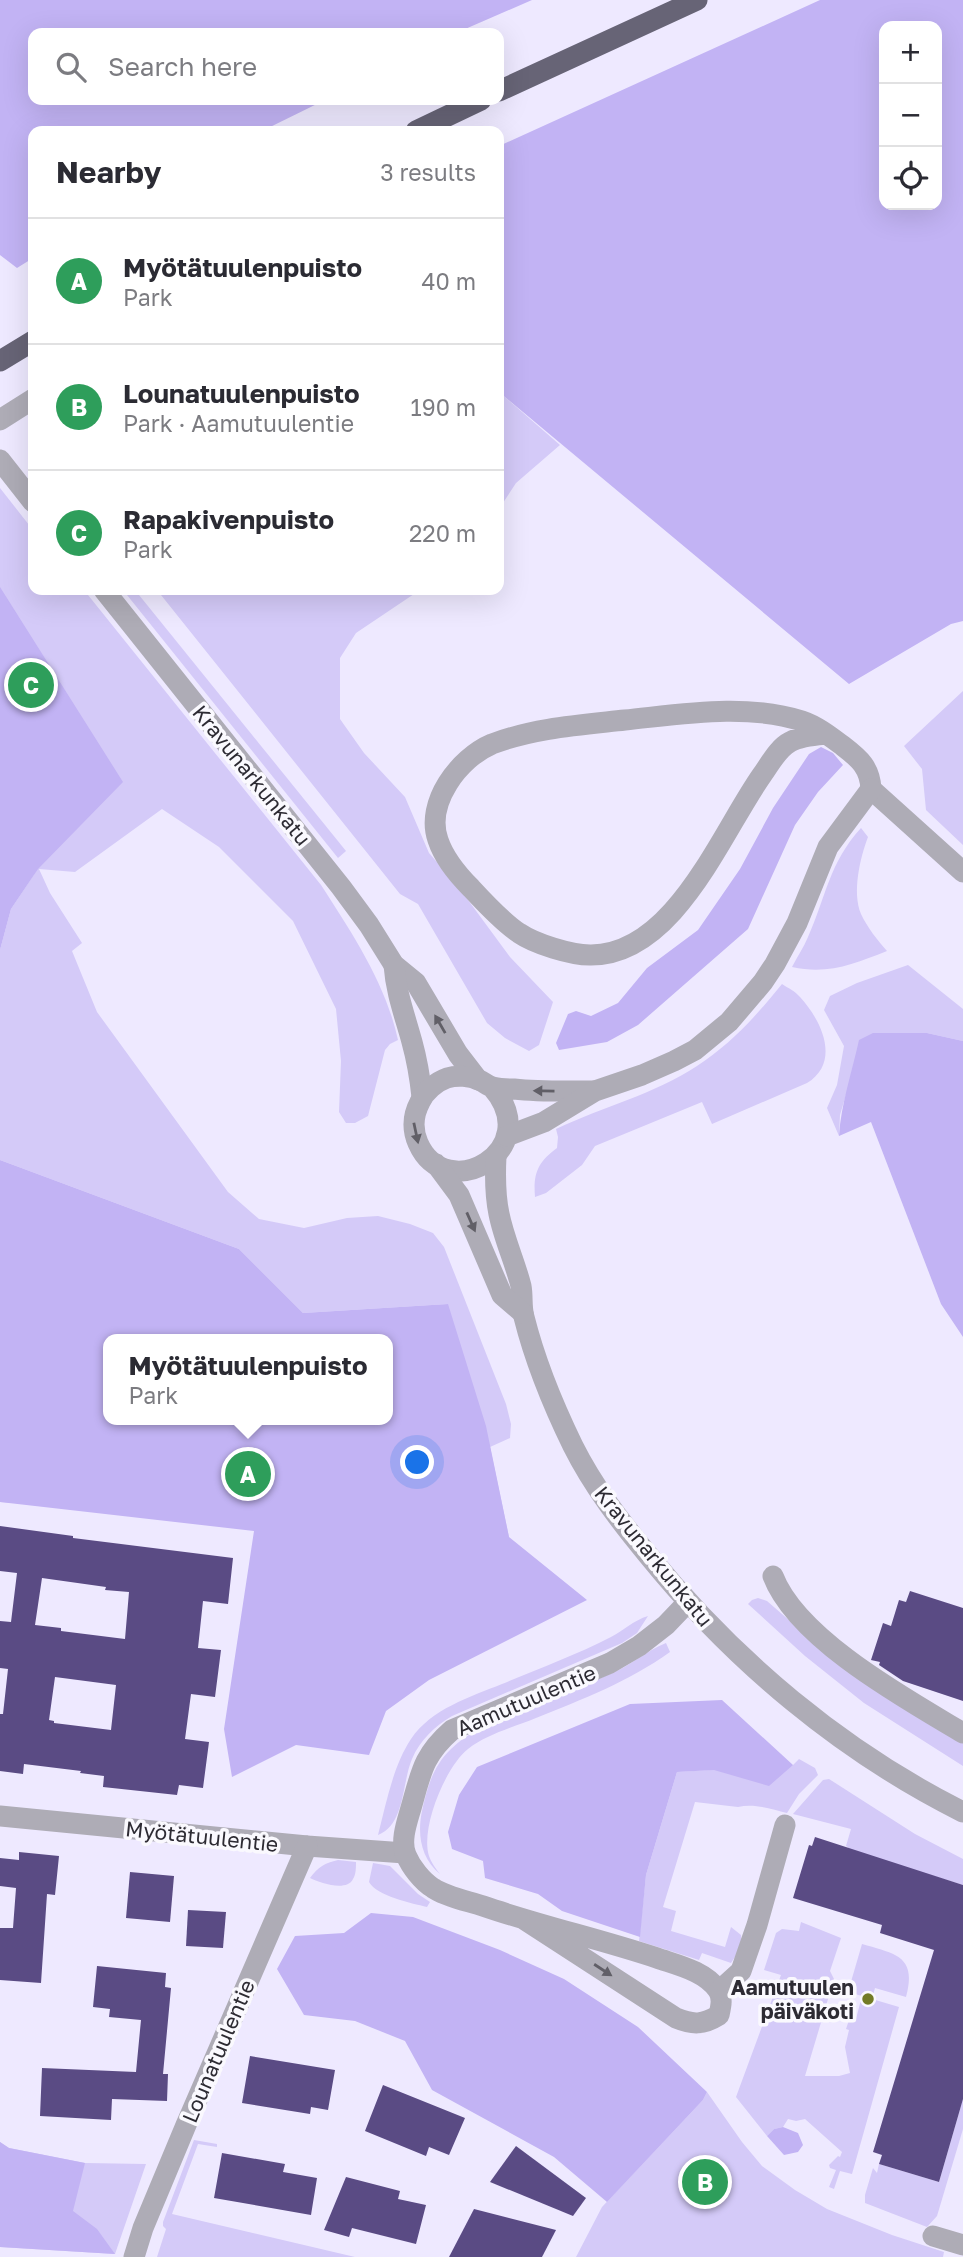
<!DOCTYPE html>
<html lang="en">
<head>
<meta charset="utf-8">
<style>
  body { margin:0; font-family:"Golos Text",sans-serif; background:#f2f2f3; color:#2b2b33 }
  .controls { position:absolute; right:21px; top:21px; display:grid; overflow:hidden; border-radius:14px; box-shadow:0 7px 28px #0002 }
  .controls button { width:63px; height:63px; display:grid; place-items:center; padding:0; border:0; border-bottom:2px solid #e1e1e2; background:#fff; color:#2b2b33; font:35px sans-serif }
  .you { position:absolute; left:418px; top:1463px; width:24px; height:24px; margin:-18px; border:5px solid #fff; border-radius:50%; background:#1a73e8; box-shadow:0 0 0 10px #1a73e833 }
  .badge { display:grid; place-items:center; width:46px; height:46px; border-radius:50%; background:#737b26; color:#fff; font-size:23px; font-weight:700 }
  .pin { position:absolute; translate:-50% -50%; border:4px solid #fff; box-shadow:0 2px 7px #0006 }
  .popup { position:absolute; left:103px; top:1334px; width:290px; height:91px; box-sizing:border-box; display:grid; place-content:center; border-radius:14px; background:#fff; filter:drop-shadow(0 2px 5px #0005); font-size:23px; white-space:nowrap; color:#7c7c81 }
  .popup b { font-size:26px; color:#2b2b33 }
  .popup::after { content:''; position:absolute; left:50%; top:100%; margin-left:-14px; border:14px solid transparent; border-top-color:#fff }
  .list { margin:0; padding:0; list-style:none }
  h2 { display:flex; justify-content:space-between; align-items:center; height:91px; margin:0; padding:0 28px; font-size:30px }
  h2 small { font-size:23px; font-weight:400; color:#7c7c81 }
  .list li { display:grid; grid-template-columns:46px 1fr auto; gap:21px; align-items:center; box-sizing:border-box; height:126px; padding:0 28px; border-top:2px solid #e1e1e2 }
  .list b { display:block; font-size:26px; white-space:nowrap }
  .list p { margin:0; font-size:23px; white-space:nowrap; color:#7c7c81 }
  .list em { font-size:23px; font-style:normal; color:#7c7c81 }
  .icon { flex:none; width:38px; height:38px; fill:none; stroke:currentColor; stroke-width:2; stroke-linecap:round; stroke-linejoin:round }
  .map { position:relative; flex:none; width:963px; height:2257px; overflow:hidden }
  .search { position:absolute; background:#fff; box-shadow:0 7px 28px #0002; left:28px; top:28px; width:476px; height:77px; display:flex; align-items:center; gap:18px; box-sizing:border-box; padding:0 24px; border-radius:14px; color:#7c7c81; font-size:26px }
  .panel { position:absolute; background:#fff; box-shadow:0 7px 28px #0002; left:28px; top:126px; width:476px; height:469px; border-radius:14px }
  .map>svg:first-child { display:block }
  .green { fill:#d4caf8 }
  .forest { fill:#c2b3f4; fill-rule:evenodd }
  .building { fill:#5a4b84; fill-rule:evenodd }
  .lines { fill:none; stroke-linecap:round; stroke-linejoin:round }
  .minor { stroke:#aeacb6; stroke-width:21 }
  .highway { stroke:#676476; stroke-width:21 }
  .oneway { fill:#615f67 }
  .poi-dot { fill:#737b26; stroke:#faf9fe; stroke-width:2.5 }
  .labels { text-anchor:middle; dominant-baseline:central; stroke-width:7; stroke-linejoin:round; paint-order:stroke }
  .street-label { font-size:21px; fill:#2d2b33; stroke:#faf9fe }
  .poi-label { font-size:21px; font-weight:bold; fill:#2d2b33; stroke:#faf9fe; text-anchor:end }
</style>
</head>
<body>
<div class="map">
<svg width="963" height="2257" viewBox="0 0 963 2257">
  <rect width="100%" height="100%" fill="#eee9ff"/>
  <!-- green -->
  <g class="green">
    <path d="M 499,392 L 560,445 L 516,483 L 499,509 Z"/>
    <path d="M 0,488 L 33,530 L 33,590 L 84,590 L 321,885 C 352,933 386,984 398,1040 L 390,1044 L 385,1050 L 368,1116 L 355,1123 L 346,1123 L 339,1112 L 341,1061 L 336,1009 L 293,921 L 219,847 L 162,809 L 75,872 L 39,869 L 50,893 L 82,943 L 72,951 L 97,1012 L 228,1192 L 259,1219 L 304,1228 L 347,1218 L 378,1216 L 410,1224 L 433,1233 L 444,1247 L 506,1404 L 511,1424 L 510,1438 L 490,1447 L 509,1537 L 0,1502 L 108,1420 L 388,1420 L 448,1304 L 303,1313 L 239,1249 L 0,1160 L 0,950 L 11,909 L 35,873 L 0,909 Z"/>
    <path d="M 123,590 L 135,590 L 346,851 L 338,858 Z"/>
    <path d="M 157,590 L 420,590 L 356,633 L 340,658 L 340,719 L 364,753 L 405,797 L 429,853 L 457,885 L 510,957 L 553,1002 L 539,1045 L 529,1051 L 505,1038 L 487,1023 L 418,904 L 400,894 Z"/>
    <path d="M 963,691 L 963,845 L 926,810 L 922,769 L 904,746 Z"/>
    <path d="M 861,828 L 868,837 C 860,858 852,892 861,914 C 867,927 878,941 887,951 C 854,964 828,975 792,967 C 797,957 804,947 808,937 C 826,897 829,863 861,828 Z"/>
    <path d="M 908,965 L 963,1009 L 963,1041 L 927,1033 L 850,1081 L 840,1115 L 839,1136 L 827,1108 L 837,1085 L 844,1046 L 824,1010 L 830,996 L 857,983 Z"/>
    <path d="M 782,984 C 788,988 795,991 800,997 C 822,1021 841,1062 807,1083 L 712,1124 L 702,1102 L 595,1146 L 582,1165 L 546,1193 L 535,1197 C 533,1173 538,1162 557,1148 L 558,1137 L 556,1129 C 602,1107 655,1094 697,1066 C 731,1044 757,1015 782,984 Z"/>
    <path d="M 758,1598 L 767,1601 L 798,1628 L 963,1743 L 963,1766 L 864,1703 L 805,1656 L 748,1604 L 752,1600 Z"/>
    <path d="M 648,1616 L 637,1633 L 622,1643 L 452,1716 C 435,1726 420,1740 412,1759 C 402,1782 405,1825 378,1835 C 386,1804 393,1766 411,1739 C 431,1709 470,1697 502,1684 C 538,1669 576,1655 611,1637 C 623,1631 634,1620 648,1616 Z"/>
    <path d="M 666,1643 L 670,1652 C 628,1682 583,1699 536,1718 C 514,1727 487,1734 468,1749 C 446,1766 420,1828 429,1856 C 431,1862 436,1869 440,1874 C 421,1858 417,1835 422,1811 C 427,1788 433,1766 451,1749 C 469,1731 493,1723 516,1713 C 548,1700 579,1688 610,1674 C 630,1666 646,1651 666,1643 Z"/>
    <path d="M 799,1759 L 815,1768 L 818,1775 L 799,1794 L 787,1813 C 771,1809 754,1803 738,1807 L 695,1802 L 663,1907 L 676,1911 L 671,1931 L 725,1947 L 731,1927 L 741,1935 C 742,1945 737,1955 731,1963 L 702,1953 L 699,1960 L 639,1941 L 646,1875 L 677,1772 L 793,1765 Z"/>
    <path d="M 829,1779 L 915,1834 L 963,1859 L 963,1885 L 885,1861 L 846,1856 L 848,1847 L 846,1846 L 851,1829 L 793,1814 L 823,1780 Z"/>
    <path d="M 338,1860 L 356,1862 C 356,1867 356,1875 353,1879 C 347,1892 320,1883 310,1878 C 318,1867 325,1863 338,1860 Z"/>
    <path d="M 373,1863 L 390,1866 L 418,1894 L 430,1902 L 427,1907 C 411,1903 377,1896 369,1882 Z"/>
    <path d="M 801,1922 L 841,1938 L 830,1971 L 834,1979 L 805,2076 L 839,2076 L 850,2073 L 845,2047 L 849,2030 L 846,2029 L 850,2017 L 856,2019 L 862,1996 L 848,1992 L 862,1944 C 896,1954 917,1956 906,1997 L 875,1988 L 872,1999 L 899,2007 L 852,2174 L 840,2171 L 834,2189 L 829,2187 L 836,2170 L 830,2168 L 829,2165 L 838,2156 L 840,2157 L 842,2152 L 805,2119 L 796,2121 L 788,2119 L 783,2127 L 774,2129 L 767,2136 L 736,2097 L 781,1975 L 764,1970 L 776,1933 L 782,1929 L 799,1931 Z"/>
    <path d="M 707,2092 L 742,2142 L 762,2166 L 795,2190 L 827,2209 L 892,2235 L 944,2252 L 943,2257 L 576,2257 L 602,2207 L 703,2100 Z"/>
    <path d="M 963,2099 L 963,2129 L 937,2216 L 927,2227 L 865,2203 L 865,2195 L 873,2168 L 877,2173 L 879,2164 L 939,2182 Z"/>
    <path d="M 194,2140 L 217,2144 L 217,2147 L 198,2144 L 172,2214 L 355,2257 L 157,2257 L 166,2229 L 163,2226 L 163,2222 Z"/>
    <path d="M 0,2142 L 9,2148 L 85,2163 L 146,2164 L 115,2254 L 0,2247 Z"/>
  </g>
  <!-- forest -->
  <g class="forest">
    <path d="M 0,0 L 532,0 L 456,33 L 33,33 L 33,100 L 325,100 L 262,131 L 33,131 L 33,258 L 17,268 L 0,255 Z"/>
    <path d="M 820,0 L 963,0 L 963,621 L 951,624 L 849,684 L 499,392 L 499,146 ZM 884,26 L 937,26 L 937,205 L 884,205 Z"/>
    <path d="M 0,587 L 123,782 L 38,869 L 11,909 L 0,950 Z"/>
    <path d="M 821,747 L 833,753 L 843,765 L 818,792 L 795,825 L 748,929 L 638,1025 L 607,1042 L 559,1050 L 556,1043 L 568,1014 L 576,1011 L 591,1016 L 618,1003 L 647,968 L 698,930 L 740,869 L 773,808 L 809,754 Z"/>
    <path d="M 873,1033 L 927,1033 L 963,1041 L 963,1337 L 941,1304 L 871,1122 L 839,1136 C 841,1104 852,1072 859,1040 Z"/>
    <path d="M 0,1160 L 239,1249 L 303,1313 L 448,1304 L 486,1426 L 509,1537 L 587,1600 L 429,1680 L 386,1711 L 369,1755 L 296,1745 L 232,1777 L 224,1729 L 254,1531 L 0,1502 ZM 388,1339 L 388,1420 L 108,1420 L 108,1339 Z"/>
    <path d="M 722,1700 L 793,1765 L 769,1786 L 714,1770 L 677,1772 L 646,1875 L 640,1937 L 562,1911 L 538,1894 L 485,1878 L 483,1861 L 452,1849 L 448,1832 L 459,1795 L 477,1767 L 630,1704 Z"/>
    <path d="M 371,1913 L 413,1917 L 500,1950 L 564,1979 L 638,2027 L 707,2092 L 703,2100 L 607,2202 L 554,2157 L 432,2090 L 405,2041 L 355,2021 L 304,2015 L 277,1969 L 295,1936 L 344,1933 Z"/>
    <path d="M 783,2127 L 798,2133 L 803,2145 L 798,2152 L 784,2155 L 767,2136 L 774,2129 Z"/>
    <path d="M 0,2142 L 9,2148 L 85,2163 L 73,2211 L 97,2229 L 115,2254 L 0,2247 Z"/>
  </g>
  <!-- building -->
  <g class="building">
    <path d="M 0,1526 L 73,1536 L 73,1538 L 233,1558 L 228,1604 L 203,1601 L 198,1648 L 221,1650 L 215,1697 L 191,1694 L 185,1739 L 209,1742 L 203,1788 L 179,1785 L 177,1795 L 103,1787 L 104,1776 L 80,1773 L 81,1771 L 24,1764 L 23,1774 L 0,1771 L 0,1714 L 3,1714 L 8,1669 L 0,1668 L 0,1621 L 11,1622 L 17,1573 L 0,1571 ZM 42,1578 L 106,1587 L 105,1590 L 129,1592 L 125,1639 L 61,1631 L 61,1628 L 35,1625 ZM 55,1677 L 116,1685 L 111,1730 L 54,1723 L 54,1721 L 49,1720 Z"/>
    <path d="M 910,1591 L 963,1608 L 963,1701 L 903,1681 L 879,1665 L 880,1662 L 871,1660 L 883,1623 L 891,1626 L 899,1600 L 906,1602 Z"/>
    <path d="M 815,1837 L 963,1885 L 963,2099 L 939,2182 L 879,2164 L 882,2155 L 873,2152 L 934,1950 L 880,1933 L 882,1925 L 793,1898 L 809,1845 L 812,1846 Z"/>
    <path d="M 19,1852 L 59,1856 L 55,1895 L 47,1894 L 41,1983 L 0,1980 L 0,1928 L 13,1928 L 16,1888 L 0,1886 L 0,1858 L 19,1860 Z"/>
    <path d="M 130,1872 L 174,1876 L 170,1922 L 126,1918 Z"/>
    <path d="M 188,1910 L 226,1912 L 223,1948 L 186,1946 Z"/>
    <path d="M 97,1966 L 166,1973 L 165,1987 L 171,1988 L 163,2074 L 168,2074 L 167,2101 L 112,2099 L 111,2120 L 40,2116 L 42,2068 L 136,2072 L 141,2020 L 109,2017 L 110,2009 L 93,2007 Z"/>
    <path d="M 250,2056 L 335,2070 L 328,2110 L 311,2107 L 310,2114 L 242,2103 Z"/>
    <path d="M 383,2085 L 465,2118 L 449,2155 L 429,2147 L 426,2156 L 365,2131 Z"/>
    <path d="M 516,2146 L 586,2198 L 573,2216 L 490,2182 Z"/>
    <path d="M 222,2153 L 285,2164 L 283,2172 L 317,2178 L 311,2215 L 214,2198 Z"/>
    <path d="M 346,2177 L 400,2191 L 398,2199 L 426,2205 L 416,2244 L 352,2228 L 349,2237 L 324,2230 Z"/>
    <path d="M 474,2209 L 556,2230 L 542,2257 L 449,2257 Z"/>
  </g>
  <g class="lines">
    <!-- minor -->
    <g class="minor">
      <path d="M 0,420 L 33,399"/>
      <path d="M 0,460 L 33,502"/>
      <path d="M 104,590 L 341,887 L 369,925 L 394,965 L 416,983 L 458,1054 L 478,1080"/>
      <path d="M 826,734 C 815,735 800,736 790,742 C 778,748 770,764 762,775 C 721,833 674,956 590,955 C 571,955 535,944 519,933 C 505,924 483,901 471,888 C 458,875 444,858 438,840 C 425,803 459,758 492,744 C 534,728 580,725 625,720 C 683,714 745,703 802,721 C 817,726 831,737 843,746 C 860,759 870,768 871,789"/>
      <path d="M 871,789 L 963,872"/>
      <path d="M 394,965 C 396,993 405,1016 412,1042 C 417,1060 420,1078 422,1097"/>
      <path d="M 492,1087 C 547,1150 446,1207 418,1143 C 412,1129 413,1115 420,1102 C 425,1091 436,1082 447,1078 C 457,1075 470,1076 479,1080 C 484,1082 488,1086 493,1087 C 500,1089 508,1089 514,1089 C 541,1092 568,1091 594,1091"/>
      <path d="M 507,1136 L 544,1122 L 595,1091 L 642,1075 L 674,1061 L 695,1050 L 729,1022 L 763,982 L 775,964 L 797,923 L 828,847 L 871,789"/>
      <path d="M 496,1156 C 495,1176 495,1195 499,1214 C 504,1239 515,1262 521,1286 C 523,1296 521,1307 524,1317 C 535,1361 553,1405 573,1446 C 593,1486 620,1521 648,1555 C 734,1661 841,1751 963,1812"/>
      <path d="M 436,1164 L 459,1195 L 502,1295 L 523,1313"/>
      <path d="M 773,1576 C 797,1639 906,1699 963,1733"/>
      <path d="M 0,1816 L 307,1846 L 405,1853"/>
      <path d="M 525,1920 L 676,2018 C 693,2025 703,2025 719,2015 C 721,2006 723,1998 718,1990 C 705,1971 677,1965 657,1958 C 600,1939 541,1926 483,1906 C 468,1901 446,1897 433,1888 C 422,1881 411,1867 406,1855 C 400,1841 407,1822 411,1808 C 421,1773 423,1755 452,1730 L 610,1663 L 639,1646 L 666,1625 L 687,1603"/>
      <path d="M 719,1991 L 741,1971 L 757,1925 L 785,1825"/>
      <path d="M 933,2236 L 963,2245"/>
      <path d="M 134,2257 L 143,2228 L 186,2125 L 307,1846"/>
    </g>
    <!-- highway -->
    <g class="highway">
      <path d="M 499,91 L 697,0"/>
      <path d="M 416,131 L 481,100"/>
      <path d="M 0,361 L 33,341"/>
    </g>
  </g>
  <!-- one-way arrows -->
  <defs><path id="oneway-solid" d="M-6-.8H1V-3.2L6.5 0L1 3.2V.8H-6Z" transform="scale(1.75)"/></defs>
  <g class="oneway">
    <use href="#oneway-solid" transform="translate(440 1024) rotate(-120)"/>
    <use href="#oneway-solid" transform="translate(544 1091) rotate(-179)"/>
    <use href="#oneway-solid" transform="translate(416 1133) rotate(78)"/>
    <use href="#oneway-solid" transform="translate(471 1222) rotate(66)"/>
    <use href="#oneway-solid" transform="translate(603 1970) rotate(33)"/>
  </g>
  <!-- markers -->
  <circle class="poi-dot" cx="868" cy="1999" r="7"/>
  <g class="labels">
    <!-- street labels -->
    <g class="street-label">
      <text transform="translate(252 775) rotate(51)">Kravunarkunkatu</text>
      <text transform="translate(654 1556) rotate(51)">Kravunarkunkatu</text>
      <text transform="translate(526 1700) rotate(-23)">Aamutuulentie</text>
      <text transform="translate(202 1836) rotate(6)">Myötätuulentie</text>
      <text transform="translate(218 2051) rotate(-67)">Lounatuulentie</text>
    </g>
    <!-- poi labels -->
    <g class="poi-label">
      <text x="854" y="1987">Aamutuulen<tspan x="854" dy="24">päiväkoti</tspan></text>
    </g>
  </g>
</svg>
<div class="controls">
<button>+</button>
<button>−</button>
<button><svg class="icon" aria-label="locate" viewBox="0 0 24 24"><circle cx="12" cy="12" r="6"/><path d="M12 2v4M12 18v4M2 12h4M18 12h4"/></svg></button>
</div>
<div class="you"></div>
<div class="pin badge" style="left:248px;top:1474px;background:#2e9e5b">A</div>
<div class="popup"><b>Myötätuulenpuisto</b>Park</div>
<div class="pin badge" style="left:705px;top:2182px;background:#2e9e5b">B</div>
<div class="pin badge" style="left:31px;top:685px;background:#2e9e5b">C</div>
<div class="search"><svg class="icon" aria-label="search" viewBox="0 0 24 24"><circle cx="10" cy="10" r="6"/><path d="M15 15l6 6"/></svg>Search here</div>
<section class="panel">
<h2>Nearby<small>3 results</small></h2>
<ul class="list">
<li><span class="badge" style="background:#2e9e5b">A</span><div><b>Myötätuulenpuisto</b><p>Park</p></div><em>40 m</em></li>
<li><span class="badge" style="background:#2e9e5b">B</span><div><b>Lounatuulenpuisto</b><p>Park · Aamutuulentie</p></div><em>190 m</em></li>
<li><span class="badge" style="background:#2e9e5b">C</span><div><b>Rapakivenpuisto</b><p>Park</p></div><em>220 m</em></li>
</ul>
</section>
</div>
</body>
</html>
